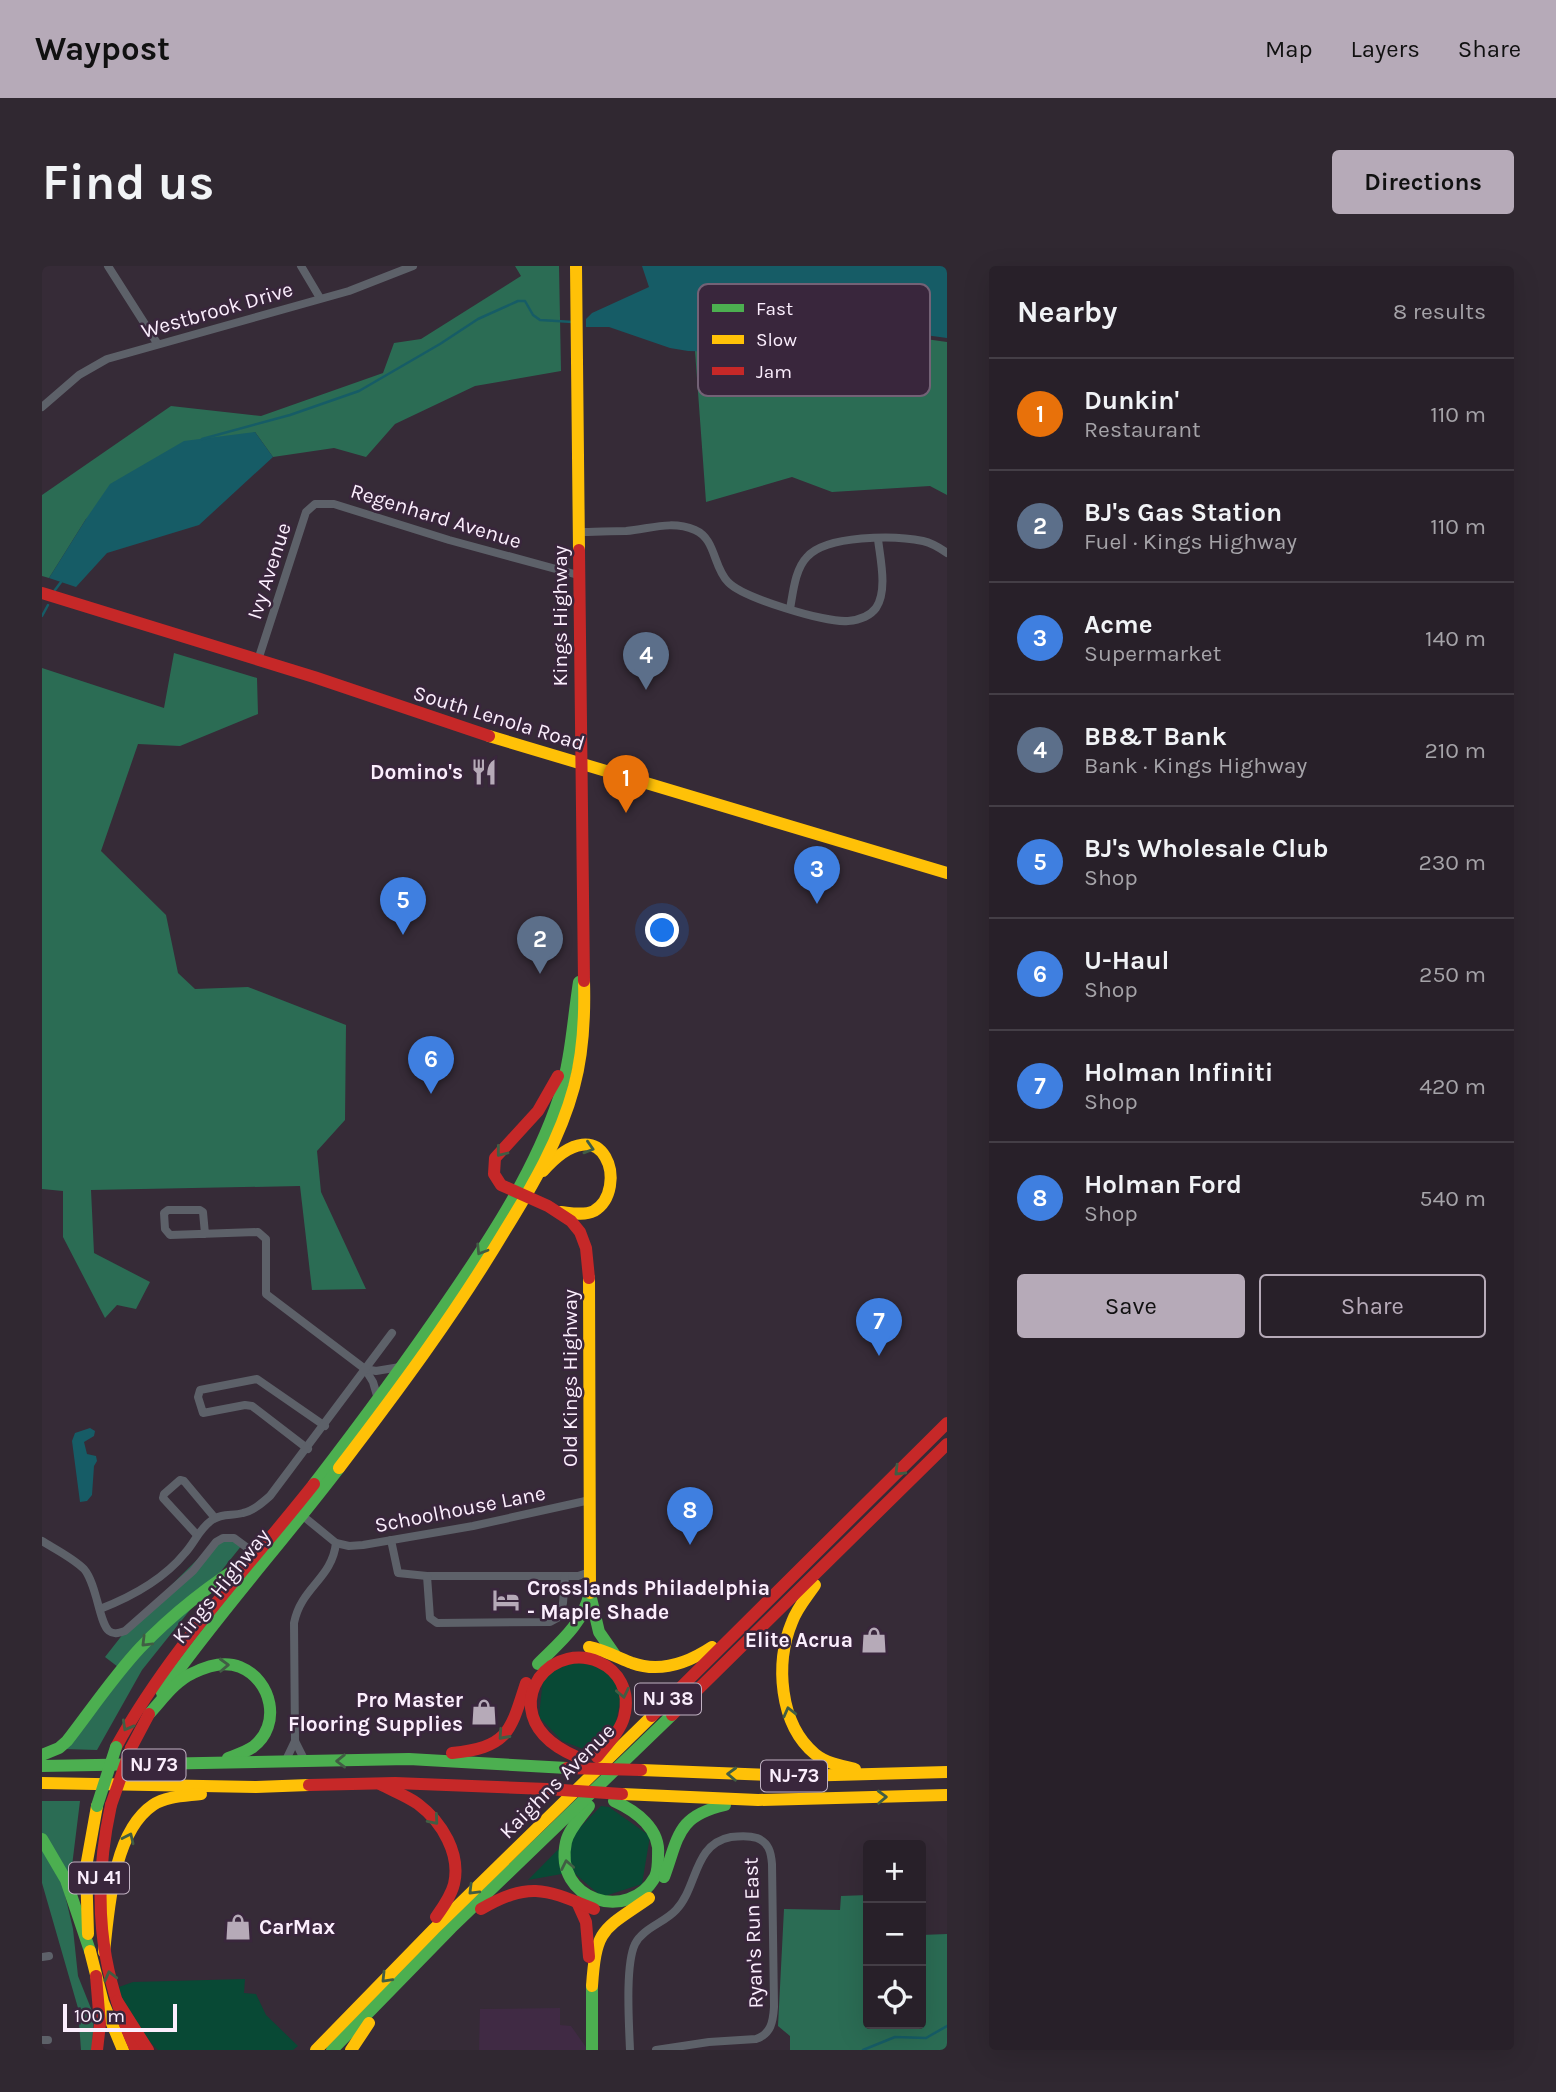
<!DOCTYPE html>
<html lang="en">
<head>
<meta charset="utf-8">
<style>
  body { margin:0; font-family:Karla,sans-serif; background:#302831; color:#f1f3f6 }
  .controls { position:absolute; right:21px; bottom:21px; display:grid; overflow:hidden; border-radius:7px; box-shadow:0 7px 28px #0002 }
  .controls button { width:63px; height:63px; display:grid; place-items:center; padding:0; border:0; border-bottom:2px solid #443e46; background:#282029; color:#f1f3f6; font:35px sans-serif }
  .scale { position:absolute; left:21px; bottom:18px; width:114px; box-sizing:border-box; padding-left:7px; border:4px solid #fbeefd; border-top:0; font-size:19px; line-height:24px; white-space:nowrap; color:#fbeefd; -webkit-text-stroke:5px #39263c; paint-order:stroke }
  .you { position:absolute; left:621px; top:665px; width:24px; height:24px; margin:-18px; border:5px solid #fff; border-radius:50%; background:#1a73e8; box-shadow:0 0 0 10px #1a73e833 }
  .badge { display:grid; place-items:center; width:46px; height:46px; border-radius:50%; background:#b6aab8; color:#fff; font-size:23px; font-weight:700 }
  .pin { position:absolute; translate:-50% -58px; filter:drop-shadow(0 2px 4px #0008) }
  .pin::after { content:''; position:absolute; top:37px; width:24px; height:21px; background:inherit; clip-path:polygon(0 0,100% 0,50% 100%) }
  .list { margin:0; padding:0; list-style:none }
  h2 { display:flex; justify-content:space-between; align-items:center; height:91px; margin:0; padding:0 28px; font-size:30px }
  h2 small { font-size:23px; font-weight:400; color:#a5a3a8 }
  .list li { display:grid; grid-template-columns:46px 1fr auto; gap:21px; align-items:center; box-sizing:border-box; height:112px; padding:0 28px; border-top:2px solid #443e46 }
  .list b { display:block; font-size:26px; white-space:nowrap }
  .list p { margin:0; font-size:23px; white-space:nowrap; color:#a5a3a8 }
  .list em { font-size:23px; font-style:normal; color:#a5a3a8 }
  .actions { display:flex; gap:14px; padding:21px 28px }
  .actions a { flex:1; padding:16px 0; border:2px solid #b6aab8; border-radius:7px; text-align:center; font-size:24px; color:#b6aab8 }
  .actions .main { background:#b6aab8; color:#111 }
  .icon { flex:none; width:38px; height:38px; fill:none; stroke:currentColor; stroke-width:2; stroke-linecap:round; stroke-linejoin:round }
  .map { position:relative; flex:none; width:905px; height:1784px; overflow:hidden; border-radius:7px }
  header { display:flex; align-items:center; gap:42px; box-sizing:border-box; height:98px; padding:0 35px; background:#b6aab8; color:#111 }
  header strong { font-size:33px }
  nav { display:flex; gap:38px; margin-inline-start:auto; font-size:24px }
  .intro { display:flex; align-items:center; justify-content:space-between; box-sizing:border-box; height:168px; padding:0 42px }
  h1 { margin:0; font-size:49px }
  .button { padding:18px 32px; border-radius:7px; background:#b6aab8; color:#111; font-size:24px; font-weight:700 }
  main { display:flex; gap:42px; padding:0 42px }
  aside { flex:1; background:#282029; border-radius:7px; box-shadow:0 7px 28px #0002 }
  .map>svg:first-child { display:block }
  .built { fill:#402a44 }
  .green { fill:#084935 }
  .forest { fill:#2b6c54 }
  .water { fill:#165c66 }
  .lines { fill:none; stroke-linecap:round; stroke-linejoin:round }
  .stream { stroke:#165c66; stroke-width:2.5 }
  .street { stroke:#5d6169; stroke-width:8 }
  .fast { stroke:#4caf50; stroke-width:12 }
  .slow { stroke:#ffc107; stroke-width:12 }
  .jam { stroke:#c62828; stroke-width:12 }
  .fast-bridge { stroke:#4caf50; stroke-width:12 }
  .jam-bridge { stroke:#c62828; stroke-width:12 }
  .oneway { stroke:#415d44 }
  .labels { text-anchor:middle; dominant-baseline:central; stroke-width:5; stroke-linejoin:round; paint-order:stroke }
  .shield { fill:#39263c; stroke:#c1b2c3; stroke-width:2 }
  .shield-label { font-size:19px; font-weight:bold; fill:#fbeefd }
  .street-label { font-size:21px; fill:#fbeefd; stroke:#39263c }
  .poi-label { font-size:21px; font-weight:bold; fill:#fbeefd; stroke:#39263c; text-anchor:end }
  .key { fill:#39263c; stroke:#736276; stroke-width:2 }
  .key-label { font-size:19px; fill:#fbeefd }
</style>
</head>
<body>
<header>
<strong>Waypost</strong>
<nav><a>Map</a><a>Layers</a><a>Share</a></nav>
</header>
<div class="intro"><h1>Find us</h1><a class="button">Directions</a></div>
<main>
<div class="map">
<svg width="905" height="1784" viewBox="0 0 905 1784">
  <rect width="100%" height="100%" fill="#362b37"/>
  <!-- built -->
  <path class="built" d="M 518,1742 L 518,1759 L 529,1760 L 546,1784 L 437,1784 L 438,1743 Z"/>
  <!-- green -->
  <g class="green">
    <path d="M 525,1395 L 563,1401 L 580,1427 L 573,1459 L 549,1486 L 520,1475 L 497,1451 L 501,1412 Z"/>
    <path d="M 559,1540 L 567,1541 L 608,1570 L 600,1618 L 560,1631 L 531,1606 L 486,1614 Z"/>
    <path d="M 203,1713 L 202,1727 L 214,1728 L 224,1749 L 256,1780 L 251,1784 L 116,1784 L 98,1766 L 74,1722 L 91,1716 Z"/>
  </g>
  <!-- forest -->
  <g class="forest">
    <path d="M 473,0 L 517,0 L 519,105 L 433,120 L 353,158 L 324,191 L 292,182 L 231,191 L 213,166 L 44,253 L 7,312 L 0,310 L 0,229 L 129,140 L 219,150 L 341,107 L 352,77 L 379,73 L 479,10 Z"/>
    <path d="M 805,62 L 905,76 L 905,229 L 888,220 L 790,226 L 750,211 L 664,236 L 653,85 L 739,81 Z"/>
    <path d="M 132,387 L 215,412 L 216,448 L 138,480 L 96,478 L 59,585 L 124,649 L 136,707 L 153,723 L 206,721 L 304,759 L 303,854 L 275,885 L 279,926 L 324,1023 L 270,1024 L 258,920 L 49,924 L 52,987 L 108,1016 L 94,1043 L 75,1039 L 63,1052 L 21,971 L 21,925 L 0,923 L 0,402 L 122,442 Z"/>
    <path d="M 193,1273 L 200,1279 L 100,1404 L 55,1484 L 22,1483 L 80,1404 L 63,1391 L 85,1363 L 175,1274 Z"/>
    <path d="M 0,1535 L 38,1535 L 29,1608 L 20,1616 L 31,1663 L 36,1710 L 52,1750 L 50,1784 L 39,1784 L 36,1742 L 0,1617 Z"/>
    <path d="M 826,1629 L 826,1758 L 879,1758 L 879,1669 L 905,1668 L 905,1784 L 748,1784 L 748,1770 L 736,1760 L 742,1643 L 798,1644 L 799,1630 Z"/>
  </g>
  <!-- water -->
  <g class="water">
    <path d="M 600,0 L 905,0 L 905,72 L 861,66 L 805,62 L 739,81 L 684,86 L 646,85 L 628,82 L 567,61 L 544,61 L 544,53 L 550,47 L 607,21 Z"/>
    <path d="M 213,166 L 231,191 L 157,259 L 65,287 L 34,321 L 7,312 L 44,253 L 68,218 L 142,175 Z"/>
    <path d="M 48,1162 L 53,1165 L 52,1170 L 42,1176 L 45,1188 L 54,1190 L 55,1195 L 52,1200 L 50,1229 L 45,1235 L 38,1236 L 30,1175 L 33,1167 Z"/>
  </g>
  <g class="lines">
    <!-- stream -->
    <g class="stream">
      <path d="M 160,173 L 248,149 L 317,125 L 398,78 L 436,53 L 476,35 L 483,35 L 491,49 L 498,54 L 531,56"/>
      <path d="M 13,324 L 19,316"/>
      <path d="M 0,350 L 6,339"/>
      <path d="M 821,1784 L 853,1771 L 884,1772 L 905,1760"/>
    </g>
    <!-- street -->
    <g class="street">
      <path d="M 66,0 L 115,77"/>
      <path d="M 259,0 L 278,32"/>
      <path d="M 0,141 L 37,109 L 65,93 L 307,25 L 371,0"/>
      <path d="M 536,266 C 552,266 568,265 584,265 C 608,263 629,254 653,264 C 674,273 671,301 686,316 C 701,332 784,357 806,355 C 817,354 828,350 834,342 C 846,324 838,292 836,273"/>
      <path d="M 748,343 C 751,327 753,303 765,291 C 784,269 853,269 881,275 C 890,277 898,282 905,287"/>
      <path d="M 216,394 L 264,246 L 273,238 L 292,238 L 407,274 L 536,309"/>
      <path d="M 163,968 L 161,946 L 158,944 L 126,944 L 122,947 L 123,963 L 128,969 L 216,966 L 224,973 L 224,1028 L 323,1103 L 331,1116 L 336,1133"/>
      <path d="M 323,1103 L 334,1105 L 358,1101"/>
      <path d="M 266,1183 L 210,1140 L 203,1139 L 161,1147 L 156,1131 L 158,1124 L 215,1113 L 283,1160"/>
      <path d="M 261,1250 L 294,1277 C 290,1313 259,1321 252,1357 L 253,1475 L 263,1495"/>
      <path d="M 155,1269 L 121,1232 L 122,1228 L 138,1214 L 142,1215 L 173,1252"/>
      <path d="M 349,1274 L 356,1307 L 385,1310 L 536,1310 L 548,1306"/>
      <path d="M 0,1275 C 13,1283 31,1292 42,1303 C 55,1318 57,1357 67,1365 C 72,1369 77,1367 83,1365 L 151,1305 L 174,1276 L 181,1272 L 192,1272 L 215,1289"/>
      <path d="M 294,1277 L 307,1280 L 321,1279 L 431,1260 L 548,1234"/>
      <path d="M 385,1310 L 388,1352 L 395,1357 L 508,1356 L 517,1351 L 521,1337 L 523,1310"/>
      <path d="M 58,1343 C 89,1331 121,1314 143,1287 C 153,1276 157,1263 170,1254 C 180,1247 190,1250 201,1247 C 211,1245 220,1237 228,1230 L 350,1067"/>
      <path d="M 243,1496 L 253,1475"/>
      <path d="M 0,1691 L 7,1690"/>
      <path d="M 0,1774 L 6,1774"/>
      <path d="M 588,1784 C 587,1758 583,1699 593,1678 C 601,1662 622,1657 634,1644 C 656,1621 651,1578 689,1571 C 697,1570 706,1569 715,1572 C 727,1577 729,1586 730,1598 L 732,1741 C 731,1756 729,1768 714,1773 L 667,1776 L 614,1784"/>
    </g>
    <!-- fast -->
    <g class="fast">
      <path d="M 272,1218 C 319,1157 364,1096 407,1033 C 450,970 493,904 517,832 C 529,794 531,754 537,716"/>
      <path d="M 549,1332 L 557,1366 L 573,1389"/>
      <path d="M 496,1398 C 518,1376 540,1359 548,1327"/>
      <path d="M 120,1427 C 175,1349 239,1278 297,1202"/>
      <path d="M 107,1448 C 120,1434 133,1415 151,1407 C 165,1400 183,1395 198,1401 C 230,1414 240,1459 211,1481 C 204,1486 194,1489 186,1492"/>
      <path d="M 0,1489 L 17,1482 L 25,1475 C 49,1444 71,1411 98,1382 C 132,1346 173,1315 215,1289"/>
      <path d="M 0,1500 L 367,1493 L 525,1502"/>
      <path d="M 547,1540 C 539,1551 527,1563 524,1576 C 511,1635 587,1657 613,1611 C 616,1605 616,1597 616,1590 C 619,1563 594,1545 572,1535"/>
      <path d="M 0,1573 L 24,1614 L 48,1685"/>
      <path d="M 622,1611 C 637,1570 635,1550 683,1539"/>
      <path d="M 550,1720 L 550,1784"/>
      <path d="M 290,1784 L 409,1662 L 630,1449"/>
    </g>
    <!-- slow -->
    <g class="slow">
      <path d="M 534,0 L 537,284"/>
      <path d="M 447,470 L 905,607"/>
      <path d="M 501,905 C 563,835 588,924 552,945 C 542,950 529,947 519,946"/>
      <path d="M 547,1012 L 548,1327"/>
      <path d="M 297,1202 C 355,1126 413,1048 462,966 C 490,921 518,873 532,821 C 541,788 543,750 542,715"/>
      <path d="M 773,1319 C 765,1331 755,1342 750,1356 C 733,1397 737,1458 773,1488 C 784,1497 799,1500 813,1503"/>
      <path d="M 547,1381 C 562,1384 575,1391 590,1397 C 618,1407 646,1397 670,1381"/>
      <path d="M 599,1504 L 755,1510 L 905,1506"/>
      <path d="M 0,1517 L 214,1521 L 267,1519"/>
      <path d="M 580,1528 L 716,1534 L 905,1529"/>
      <path d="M 46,1668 L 44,1601 L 55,1540"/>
      <path d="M 48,1685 L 61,1736 L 81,1784"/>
      <path d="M 62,1686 C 67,1642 71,1566 111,1539 C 124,1530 144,1530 159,1528"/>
      <path d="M 550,1720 C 554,1661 561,1664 607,1632"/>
      <path d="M 274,1784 L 392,1663 L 610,1450"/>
      <path d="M 309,1784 L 327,1757"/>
    </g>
    <!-- jam -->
    <g class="jam">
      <path d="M 537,284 L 542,715"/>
      <path d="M 0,327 L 272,411 L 447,470"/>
      <path d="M 516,810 L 496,845 L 453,892 L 452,908 L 459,919 L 506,940 L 529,955 L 538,966 L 544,982 L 547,1012"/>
      <path d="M 630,1449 L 905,1178"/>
      <path d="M 610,1450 L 905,1157"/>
      <path d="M 74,1481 C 127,1384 204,1304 272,1218"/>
      <path d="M 89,1482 L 107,1448"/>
      <path d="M 410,1487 C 466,1481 468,1467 484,1417"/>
      <path d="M 535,1491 C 514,1482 492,1467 489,1442 C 488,1432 491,1421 497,1412 C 529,1370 596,1398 582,1451 C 578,1466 564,1479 555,1491"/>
      <path d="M 338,1518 C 351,1525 365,1530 376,1538 C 400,1556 419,1588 412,1618 C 409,1630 401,1641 394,1651"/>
      <path d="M 267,1519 L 353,1517 L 505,1523"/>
      <path d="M 69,1539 C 50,1626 56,1703 94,1784"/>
      <path d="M 535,1636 L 544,1656 L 547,1691"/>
      <path d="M 439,1643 C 488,1615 503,1623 552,1643"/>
      <path d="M 54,1710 L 58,1758 L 55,1784"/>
      <path d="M 75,1735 L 106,1784"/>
    </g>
    <!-- fast-bridge -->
    <path class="fast-bridge" d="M 55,1540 L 74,1481"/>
    <!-- jam-bridge -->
    <g class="jam-bridge">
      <path d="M 525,1502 L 599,1504"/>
      <path d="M 505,1523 L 580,1528"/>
      <path d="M 69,1539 L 89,1482"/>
    </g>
  </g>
  <!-- one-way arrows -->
  <defs><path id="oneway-chevron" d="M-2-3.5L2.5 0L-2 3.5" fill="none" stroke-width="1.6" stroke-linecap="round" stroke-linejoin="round" transform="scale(1.75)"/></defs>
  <g class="oneway">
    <use href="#oneway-chevron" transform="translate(547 882) rotate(17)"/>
    <use href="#oneway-chevron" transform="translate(459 886) rotate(128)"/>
    <use href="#oneway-chevron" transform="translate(439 984) rotate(122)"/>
    <use href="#oneway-chevron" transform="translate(857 1205) rotate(135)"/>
    <use href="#oneway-chevron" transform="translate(104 1376) rotate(135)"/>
    <use href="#oneway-chevron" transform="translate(182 1399) rotate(-2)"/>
    <use href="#oneway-chevron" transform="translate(581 1427) rotate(78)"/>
    <use href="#oneway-chevron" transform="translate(747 1446) rotate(-104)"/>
    <use href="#oneway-chevron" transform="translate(85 1460) rotate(119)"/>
    <use href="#oneway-chevron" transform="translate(461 1469) rotate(132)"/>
    <use href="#oneway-chevron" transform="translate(299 1495) rotate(179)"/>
    <use href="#oneway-chevron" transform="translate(690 1508) rotate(-178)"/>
    <use href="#oneway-chevron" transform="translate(840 1531) rotate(-2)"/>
    <use href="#oneway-chevron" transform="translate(392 1554) rotate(49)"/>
    <use href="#oneway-chevron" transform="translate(87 1572) rotate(-65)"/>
    <use href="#oneway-chevron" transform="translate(525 1599) rotate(-101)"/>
    <use href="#oneway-chevron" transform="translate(431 1624) rotate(135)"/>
    <use href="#oneway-chevron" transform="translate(68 1710) rotate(-104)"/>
    <use href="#oneway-chevron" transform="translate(344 1712) rotate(134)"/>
  </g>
  <!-- icons -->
  <defs>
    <g id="restaurant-bare" transform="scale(2.1)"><path d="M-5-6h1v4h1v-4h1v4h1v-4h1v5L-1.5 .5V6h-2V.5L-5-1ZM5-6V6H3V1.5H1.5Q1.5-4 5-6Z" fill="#b6aab8" stroke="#39263c" stroke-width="2.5" paint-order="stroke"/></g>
    <g id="hotel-bare" transform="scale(2.1)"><path d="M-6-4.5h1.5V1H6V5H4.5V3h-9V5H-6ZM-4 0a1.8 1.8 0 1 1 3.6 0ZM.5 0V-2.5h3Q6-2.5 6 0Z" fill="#b6aab8" stroke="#39263c" stroke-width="2.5" paint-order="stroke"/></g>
    <g id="shop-bare" transform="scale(2.1)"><path d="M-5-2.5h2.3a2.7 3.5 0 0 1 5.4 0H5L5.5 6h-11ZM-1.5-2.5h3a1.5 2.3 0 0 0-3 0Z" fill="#b6aab8" stroke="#39263c" stroke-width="2.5" paint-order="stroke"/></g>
  </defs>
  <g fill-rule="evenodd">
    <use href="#restaurant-bare" x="442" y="506"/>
    <use href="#hotel-bare" x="464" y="1334"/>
    <use href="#shop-bare" x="832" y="1374"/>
    <use href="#shop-bare" x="442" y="1446"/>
    <use href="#shop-bare" x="196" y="1661"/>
  </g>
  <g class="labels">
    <!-- shield labels -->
    <g class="shield">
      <rect x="593" y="1417.5" width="66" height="31" rx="5"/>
      <rect x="80.5" y="1483.5" width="63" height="31" rx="5"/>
      <rect x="719" y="1494.5" width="66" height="31" rx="5"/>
      <rect x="27" y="1596.5" width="60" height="31" rx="5"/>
    </g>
    <g class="shield-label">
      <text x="626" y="1433">NJ 38</text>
      <text x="112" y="1499">NJ 73</text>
      <text x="752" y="1510">NJ-73</text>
      <text x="57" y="1612">NJ 41</text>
    </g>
    <!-- street labels -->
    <g class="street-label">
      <text transform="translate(175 44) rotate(-16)">Westbrook Drive</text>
      <text transform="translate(394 250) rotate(17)">Regenhard Avenue</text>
      <text transform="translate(227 305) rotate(-72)">Ivy Avenue</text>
      <text transform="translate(518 350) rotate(-90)">Kings Highway</text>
      <text transform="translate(457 452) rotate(17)">South Lenola Road</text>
      <text transform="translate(528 1112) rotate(-90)">Old Kings Highway</text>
      <text transform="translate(418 1243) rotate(-11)">Schoolhouse Lane</text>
      <text transform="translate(179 1320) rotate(-51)">Kings Highway</text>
      <text transform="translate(515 1515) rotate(-45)">Kaighns Avenue</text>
      <text transform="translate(711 1667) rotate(-92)">Ryan's Run East</text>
    </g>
    <!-- poi labels -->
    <g class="poi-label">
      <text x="421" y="506">Domino's</text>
      <text x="485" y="1322" text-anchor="start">Crosslands Philadelphia<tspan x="485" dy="24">- Maple Shade</tspan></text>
      <text x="811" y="1374">Elite Acrua</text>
      <text x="421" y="1434">Pro Master<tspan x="421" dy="24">Flooring Supplies</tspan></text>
      <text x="217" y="1661" text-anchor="start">CarMax</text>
    </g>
  </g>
  <!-- legend -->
  <rect x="656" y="18" width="232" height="112" rx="10" class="key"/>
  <rect x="670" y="38" width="32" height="8" fill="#4caf50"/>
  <rect x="670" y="69" width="32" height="9" fill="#ffc107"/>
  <rect x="670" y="101" width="32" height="8" fill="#c62828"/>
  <g class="key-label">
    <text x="714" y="49">Fast</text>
    <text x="714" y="80">Slow</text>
    <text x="714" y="112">Jam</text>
  </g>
</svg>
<div class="controls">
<button>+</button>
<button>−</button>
<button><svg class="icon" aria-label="locate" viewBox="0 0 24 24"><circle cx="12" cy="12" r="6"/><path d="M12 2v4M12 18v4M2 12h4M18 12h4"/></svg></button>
</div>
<div class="scale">100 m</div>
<div class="you"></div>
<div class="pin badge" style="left:584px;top:547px;background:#e8710a">1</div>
<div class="pin badge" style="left:498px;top:708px;background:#5c6f8a">2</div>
<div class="pin badge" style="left:775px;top:638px;background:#3f7fe0">3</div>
<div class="pin badge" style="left:604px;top:424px;background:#5c6f8a">4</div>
<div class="pin badge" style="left:361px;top:669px;background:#3f7fe0">5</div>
<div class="pin badge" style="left:389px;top:828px;background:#3f7fe0">6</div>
<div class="pin badge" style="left:837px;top:1090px;background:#3f7fe0">7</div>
<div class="pin badge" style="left:648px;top:1279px;background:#3f7fe0">8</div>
</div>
<aside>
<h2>Nearby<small>8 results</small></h2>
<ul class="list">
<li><span class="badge" style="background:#e8710a">1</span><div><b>Dunkin'</b><p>Restaurant</p></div><em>110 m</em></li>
<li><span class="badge" style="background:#5c6f8a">2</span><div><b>BJ's Gas Station</b><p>Fuel · Kings Highway</p></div><em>110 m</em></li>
<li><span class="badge" style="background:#3f7fe0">3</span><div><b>Acme</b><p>Supermarket</p></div><em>140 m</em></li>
<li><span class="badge" style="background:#5c6f8a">4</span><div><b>BB&amp;T Bank</b><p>Bank · Kings Highway</p></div><em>210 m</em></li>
<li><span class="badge" style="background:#3f7fe0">5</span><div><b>BJ's Wholesale Club</b><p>Shop</p></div><em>230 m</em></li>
<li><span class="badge" style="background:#3f7fe0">6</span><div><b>U-Haul</b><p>Shop</p></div><em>250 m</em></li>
<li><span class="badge" style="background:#3f7fe0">7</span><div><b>Holman Infiniti</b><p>Shop</p></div><em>420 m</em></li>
<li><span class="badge" style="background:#3f7fe0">8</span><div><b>Holman Ford</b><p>Shop</p></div><em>540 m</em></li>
</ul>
<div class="actions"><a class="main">Save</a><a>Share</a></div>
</aside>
</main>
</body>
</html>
